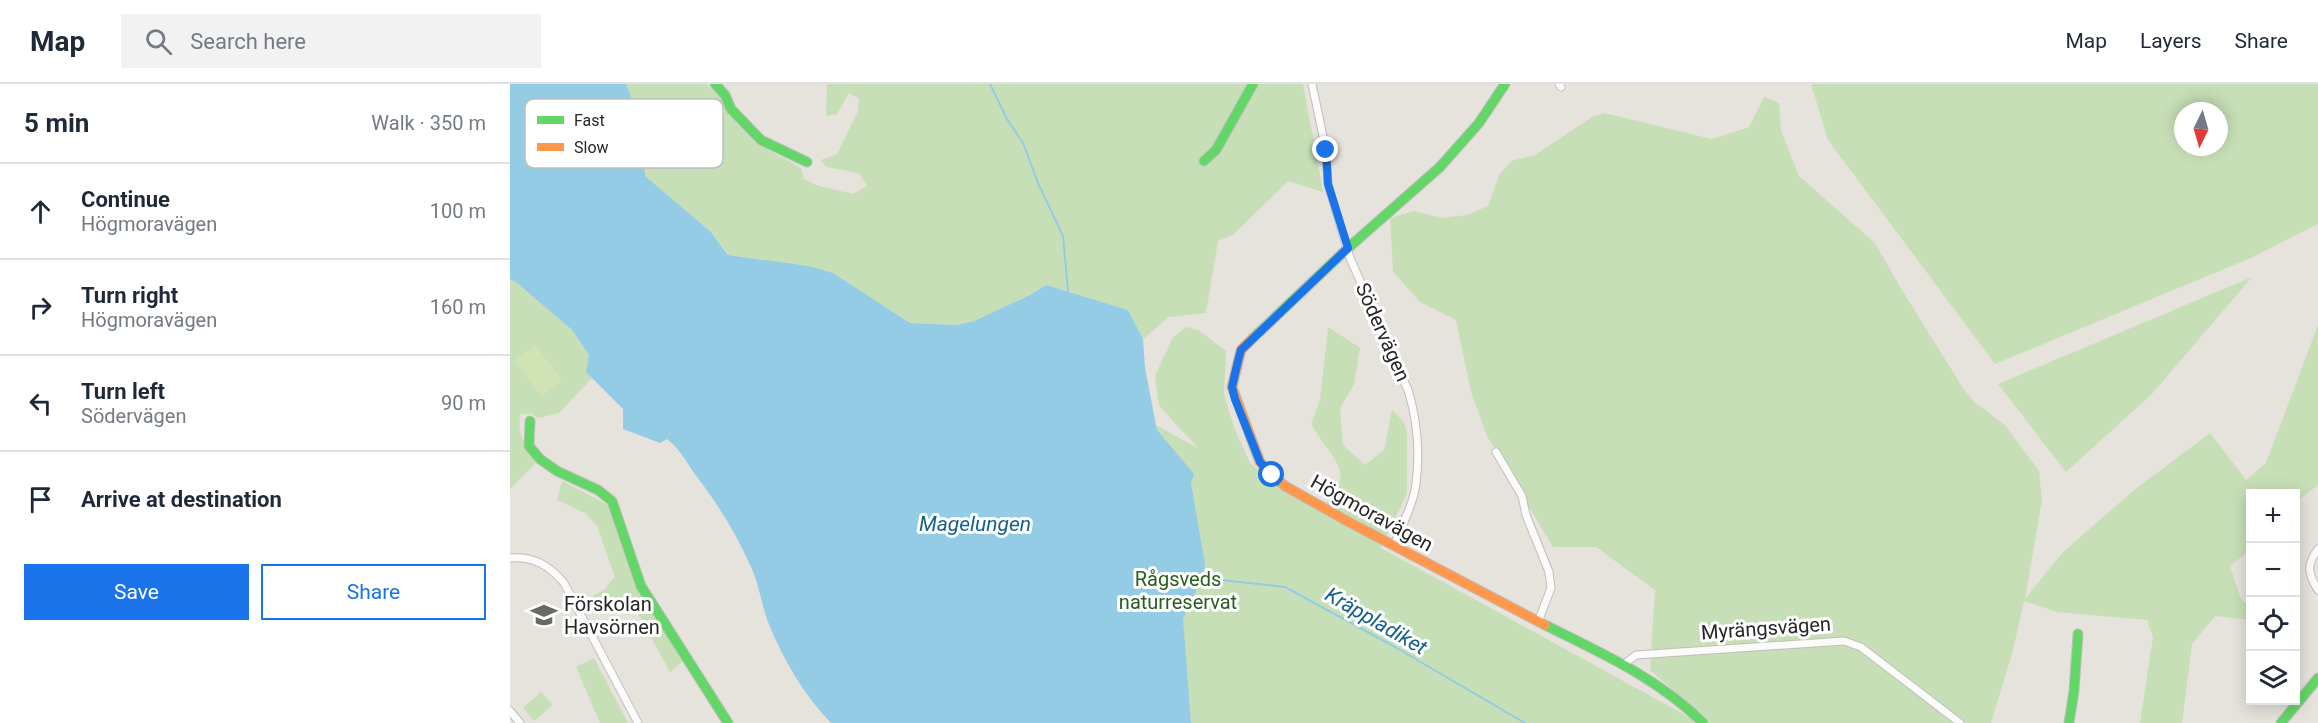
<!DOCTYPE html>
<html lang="en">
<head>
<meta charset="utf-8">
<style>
  body { margin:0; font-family:Roboto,sans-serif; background:#f2f2f3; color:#1f2937 }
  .controls { position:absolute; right:18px; bottom:18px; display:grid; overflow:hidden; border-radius:0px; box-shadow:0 3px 15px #0003 }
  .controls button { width:54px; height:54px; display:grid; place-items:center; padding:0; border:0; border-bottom:2px solid #e0e1e3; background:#fff; color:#1f2937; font:30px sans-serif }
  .compass { position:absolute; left:1664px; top:18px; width:54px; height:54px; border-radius:50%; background:#fff; box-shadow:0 3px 15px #0003; rotate:185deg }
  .stop { position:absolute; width:18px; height:18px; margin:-14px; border:4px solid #1a73e8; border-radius:50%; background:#fff }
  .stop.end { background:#1a73e8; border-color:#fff; box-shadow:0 2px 6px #0008 }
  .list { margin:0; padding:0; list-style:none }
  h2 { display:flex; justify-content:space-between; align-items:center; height:78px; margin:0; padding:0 24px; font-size:26px }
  h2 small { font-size:20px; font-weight:400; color:#747a83 }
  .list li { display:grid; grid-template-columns:39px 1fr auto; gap:18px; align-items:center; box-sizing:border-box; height:96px; padding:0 24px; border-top:2px solid #e0e1e3 }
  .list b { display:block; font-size:22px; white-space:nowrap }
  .list p { margin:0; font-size:20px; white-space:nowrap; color:#747a83 }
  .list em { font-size:20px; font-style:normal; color:#747a83 }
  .actions { display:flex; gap:12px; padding:18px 24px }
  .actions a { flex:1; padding:14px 0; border:2px solid #1a73e8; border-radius:0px; text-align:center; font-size:21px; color:#1a73e8 }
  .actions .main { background:#1a73e8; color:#fff }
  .icon { flex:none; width:33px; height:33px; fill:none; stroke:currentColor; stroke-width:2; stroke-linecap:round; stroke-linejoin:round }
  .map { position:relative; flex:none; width:1808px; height:639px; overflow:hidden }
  header { display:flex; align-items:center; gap:36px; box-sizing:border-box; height:84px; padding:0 30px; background:#fff; border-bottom:2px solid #e0e1e3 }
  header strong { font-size:28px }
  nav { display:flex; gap:33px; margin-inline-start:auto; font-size:21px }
  .search { width:420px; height:54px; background:#f2f2f3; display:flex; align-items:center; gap:15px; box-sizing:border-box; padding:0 21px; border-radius:0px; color:#747a83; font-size:22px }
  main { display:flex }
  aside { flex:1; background:#fff }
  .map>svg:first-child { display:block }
  .green { fill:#c7dfb7; fill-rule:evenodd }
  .pitch { fill:#d1e3b4 }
  .water { fill:#93cce4 }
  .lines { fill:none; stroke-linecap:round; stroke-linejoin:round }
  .stream { stroke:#93cce4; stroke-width:2 }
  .street-casing { stroke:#c0bebe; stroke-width:9 }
  .fast-casing { stroke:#c0bebe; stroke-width:11 }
  .slow-casing { stroke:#c0bebe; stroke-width:11 }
  .street { stroke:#fbfbfa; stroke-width:7 }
  .fast { stroke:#63d668; stroke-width:9 }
  .slow { stroke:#ff974d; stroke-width:9 }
  .route { stroke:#1a73e8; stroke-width:8 }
  .labels { text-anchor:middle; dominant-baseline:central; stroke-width:6; stroke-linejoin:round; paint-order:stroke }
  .street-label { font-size:20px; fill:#272727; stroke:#fff }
  .park-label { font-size:20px; fill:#285e1d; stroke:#fff }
  .poi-label { font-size:20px; fill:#272727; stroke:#fff; text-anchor:start }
  .water-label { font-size:21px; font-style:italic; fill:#14608e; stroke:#fff }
  .key { fill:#fff; stroke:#bebebe; stroke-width:1.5 }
  .key-label { font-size:16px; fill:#272727 }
</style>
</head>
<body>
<header>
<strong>Map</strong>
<div class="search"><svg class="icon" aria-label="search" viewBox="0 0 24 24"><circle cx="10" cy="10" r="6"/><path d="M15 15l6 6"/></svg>Search here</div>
<nav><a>Map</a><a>Layers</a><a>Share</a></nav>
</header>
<main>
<aside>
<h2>5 min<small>Walk · 350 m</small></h2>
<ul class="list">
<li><svg class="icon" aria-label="ahead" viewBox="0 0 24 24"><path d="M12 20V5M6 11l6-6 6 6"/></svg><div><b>Continue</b><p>Högmoravägen</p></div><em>100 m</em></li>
<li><svg class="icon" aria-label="right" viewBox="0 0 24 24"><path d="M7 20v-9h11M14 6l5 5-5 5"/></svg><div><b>Turn right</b><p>Högmoravägen</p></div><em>160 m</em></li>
<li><svg class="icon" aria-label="left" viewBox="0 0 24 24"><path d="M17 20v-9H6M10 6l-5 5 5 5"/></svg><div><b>Turn left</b><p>Södervägen</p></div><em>90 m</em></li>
<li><svg class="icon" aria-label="arrive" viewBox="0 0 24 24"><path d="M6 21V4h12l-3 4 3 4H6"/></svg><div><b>Arrive at destination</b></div></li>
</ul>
<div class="actions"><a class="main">Save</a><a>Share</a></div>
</aside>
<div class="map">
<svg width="1808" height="639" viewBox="0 0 1808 639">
  <rect width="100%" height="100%" fill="#e6e2dc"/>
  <!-- green -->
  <g class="green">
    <path d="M 116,0 L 196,0 L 212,15 L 227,40 L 248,60 L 291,84 L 294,95 L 309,102 L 343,110 L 357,102 L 349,89 L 316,83 L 311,76 L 327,70 L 348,27 L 349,15 L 339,9 L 327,30 L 316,32 L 317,0 L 793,0 L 813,108 L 778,97 L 724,150 L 708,157 L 696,229 L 659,233 L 633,255 L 618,226 L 536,201 L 520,211 L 464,237 L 447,241 L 400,239 L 323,189 L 299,182 L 219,171 L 200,147 L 135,92 L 130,34 Z"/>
    <path d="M 1301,0 L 1808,0 L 1808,140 L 1743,173 L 1485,280 L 1318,56 ZM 1673,27 L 1709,27 L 1709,63 L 1673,63 Z"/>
    <path d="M 1254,13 L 1269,19 L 1271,46 L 1289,92 L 1365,159 L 1392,206 L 1453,304 L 1464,318 L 1495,341 L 1529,387 L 1532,416 L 1515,515 L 1552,469 L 1624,406 L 1700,349 L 1736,396 L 1756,379 L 1808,241 L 1808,401 L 1786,418 L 1786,410 L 1740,410 L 1740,466 L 1720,482 L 1730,513 L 1740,525 L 1740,536 L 1705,532 L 1682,560 L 1672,639 L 1630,639 L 1643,553 L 1637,536 L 1547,528 L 1514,517 L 1502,570 L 1481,639 L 526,639 L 631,333 L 688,364 L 649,322 L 645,292 L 663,253 L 676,243 L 688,246 L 716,267 L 714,311 L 724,343 L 740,379 L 777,410 L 809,426 C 851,390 822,376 801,340 L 810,317 L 818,243 L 850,264 L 844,301 L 830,324 L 833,361 L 855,381 L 874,366 L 882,326 L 894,338 L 897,348 L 897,409 L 871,464 L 1177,632 L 1182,623 L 1140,586 L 1145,506 L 1086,463 L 1043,463 L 977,352 L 961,308 L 946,236 L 910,218 L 883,188 L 880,134 L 904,127 L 931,134 L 957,131 L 978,122 L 989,91 L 1001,77 L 1025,71 L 1082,33 L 1094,29 L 1202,55 L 1239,43 Z"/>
    <path d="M 1742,193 L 1641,311 L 1556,388 L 1488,300 Z"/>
    <path d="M 0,195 L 6,198 L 62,246 L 79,271 L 76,288 L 82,294 L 49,329 L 28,334 L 22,330 L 11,330 C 5,347 17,365 26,379 L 0,405 Z"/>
    <path d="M 52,397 L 98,421 L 123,490 L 174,576 L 160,588 L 118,511 L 79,528 L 73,517 L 94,506 L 105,493 L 87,442 L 75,429 L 47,416 Z"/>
    <path d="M 84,574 L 118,639 L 90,639 L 66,583 Z"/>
    <path d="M 31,608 L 43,621 L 24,637 L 13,624 Z"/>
  </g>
  <!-- pitch -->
  <path class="pitch" d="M 26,261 L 52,297 L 31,313 L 4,276 Z"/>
  <!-- water -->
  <path class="water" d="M 0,0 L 116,0 L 130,34 L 135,92 L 200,147 L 218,171 L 299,182 L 323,189 L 400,239 L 447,241 L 464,237 L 520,211 L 536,201 L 618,226 L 633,255 L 635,284 L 647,346 L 684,390 L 681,399 L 695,480 L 692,494 L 673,535 L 681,639 L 321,639 C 293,610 273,575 258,538 C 251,519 249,499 240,481 C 227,451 210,424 191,398 C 179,384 172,366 157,355 L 150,359 L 113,345 L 113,325 L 76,288 L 79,271 L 62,246 L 6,198 L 0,195 Z"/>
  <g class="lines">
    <!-- stream -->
    <g class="stream">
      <path d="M 480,0 L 497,35 L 513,59 L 528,99 L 553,152 L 558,207"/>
      <path d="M 692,494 L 775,503 L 885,563 L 1015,639"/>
    </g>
    <!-- street casing -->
    <g class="street-casing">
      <g id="street">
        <path d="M 802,0 L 816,66 L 818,100 L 840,174 L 898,306 C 907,335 910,369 906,399 C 904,420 891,442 884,462"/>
        <path d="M 1049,0 L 1051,3"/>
        <path d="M 986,368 L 1012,412 L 1016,431 L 1039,488 L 1041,504 L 1028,538"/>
        <path d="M 1808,465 C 1796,481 1798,490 1808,506"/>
        <path d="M 0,474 C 23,472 39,481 54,499 L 128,639"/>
        <path d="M 1113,581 L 1126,571 L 1334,557 L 1351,563 L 1450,639"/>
        <path d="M 0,627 L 10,639"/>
      </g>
    </g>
    <!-- fast casing -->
    <g class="fast-casing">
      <g id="fast">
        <path d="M 205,0 L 215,11 L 221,25 L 251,56 L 297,78"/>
        <path d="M 694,77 L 706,66 L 743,0"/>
        <path d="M 744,253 L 838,164 L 930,83 L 969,39 L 995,0"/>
        <path d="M 20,337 L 19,362 L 30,375 L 47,387 L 88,406 L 102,417 L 131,502 L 218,639"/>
        <path d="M 1035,541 C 1091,569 1148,594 1193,639"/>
        <path d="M 1559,639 L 1564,607 L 1568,550"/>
        <path d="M 1771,639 L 1808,594"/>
      </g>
    </g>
    <!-- slow casing -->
    <g class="slow-casing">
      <path id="slow" d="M 744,253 L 731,266 L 722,303 L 750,378 L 762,391 L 775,402 L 837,437 L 1035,541"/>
    </g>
    <!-- street -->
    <use href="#street" class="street"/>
    <!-- fast -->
    <use href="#fast" class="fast"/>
    <!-- slow -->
    <use href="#slow" class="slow"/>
  </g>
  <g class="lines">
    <!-- route -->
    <path class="route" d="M 762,391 L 750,378 L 725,315 L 722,303 L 728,277 L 731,266 L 838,164 L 818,100 L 816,66"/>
  </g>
  <!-- icons -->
  <defs>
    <g id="school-bare" transform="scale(2.07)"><path d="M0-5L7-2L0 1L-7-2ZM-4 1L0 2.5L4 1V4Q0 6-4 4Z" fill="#6a6866" stroke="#fff" stroke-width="2.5" paint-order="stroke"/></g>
  </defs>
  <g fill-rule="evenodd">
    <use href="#school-bare" x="34" y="531"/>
  </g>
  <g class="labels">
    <!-- street labels -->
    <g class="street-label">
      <text transform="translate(873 248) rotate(66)">Södervägen</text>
      <text transform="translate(862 429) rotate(29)">Högmoravägen</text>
      <text transform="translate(1256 544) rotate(-4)">Myrängsvägen</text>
    </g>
    <!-- park labels -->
    <g class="park-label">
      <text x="668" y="495">Rågsveds<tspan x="668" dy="23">naturreservat</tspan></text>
    </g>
    <!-- poi labels -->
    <g class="poi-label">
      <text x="54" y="520">Förskolan<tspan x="54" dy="23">Havsörnen</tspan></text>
    </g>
    <!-- water labels -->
    <g class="water-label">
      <text x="465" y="440">Magelungen</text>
      <text transform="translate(866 537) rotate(30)">Kräppladiket</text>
    </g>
  </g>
  <!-- legend -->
  <rect x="15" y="15" width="198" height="69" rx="9" class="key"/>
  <rect x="27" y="32" width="27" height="8" fill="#63d668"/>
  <rect x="27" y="59" width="27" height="8" fill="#ff974d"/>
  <g class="key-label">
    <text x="64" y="42">Fast</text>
    <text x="64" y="69">Slow</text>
  </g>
</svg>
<div class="controls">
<button>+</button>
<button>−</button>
<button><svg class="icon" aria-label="locate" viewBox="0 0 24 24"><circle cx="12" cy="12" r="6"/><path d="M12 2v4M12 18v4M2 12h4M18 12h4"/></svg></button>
<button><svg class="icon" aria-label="layers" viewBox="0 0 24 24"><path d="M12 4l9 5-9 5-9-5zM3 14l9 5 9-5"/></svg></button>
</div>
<svg class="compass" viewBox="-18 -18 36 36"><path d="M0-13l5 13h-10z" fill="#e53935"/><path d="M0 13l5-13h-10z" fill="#747a83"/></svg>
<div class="stop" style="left:762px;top:391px"></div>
<div class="stop end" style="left:816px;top:66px"></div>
</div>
</main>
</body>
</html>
